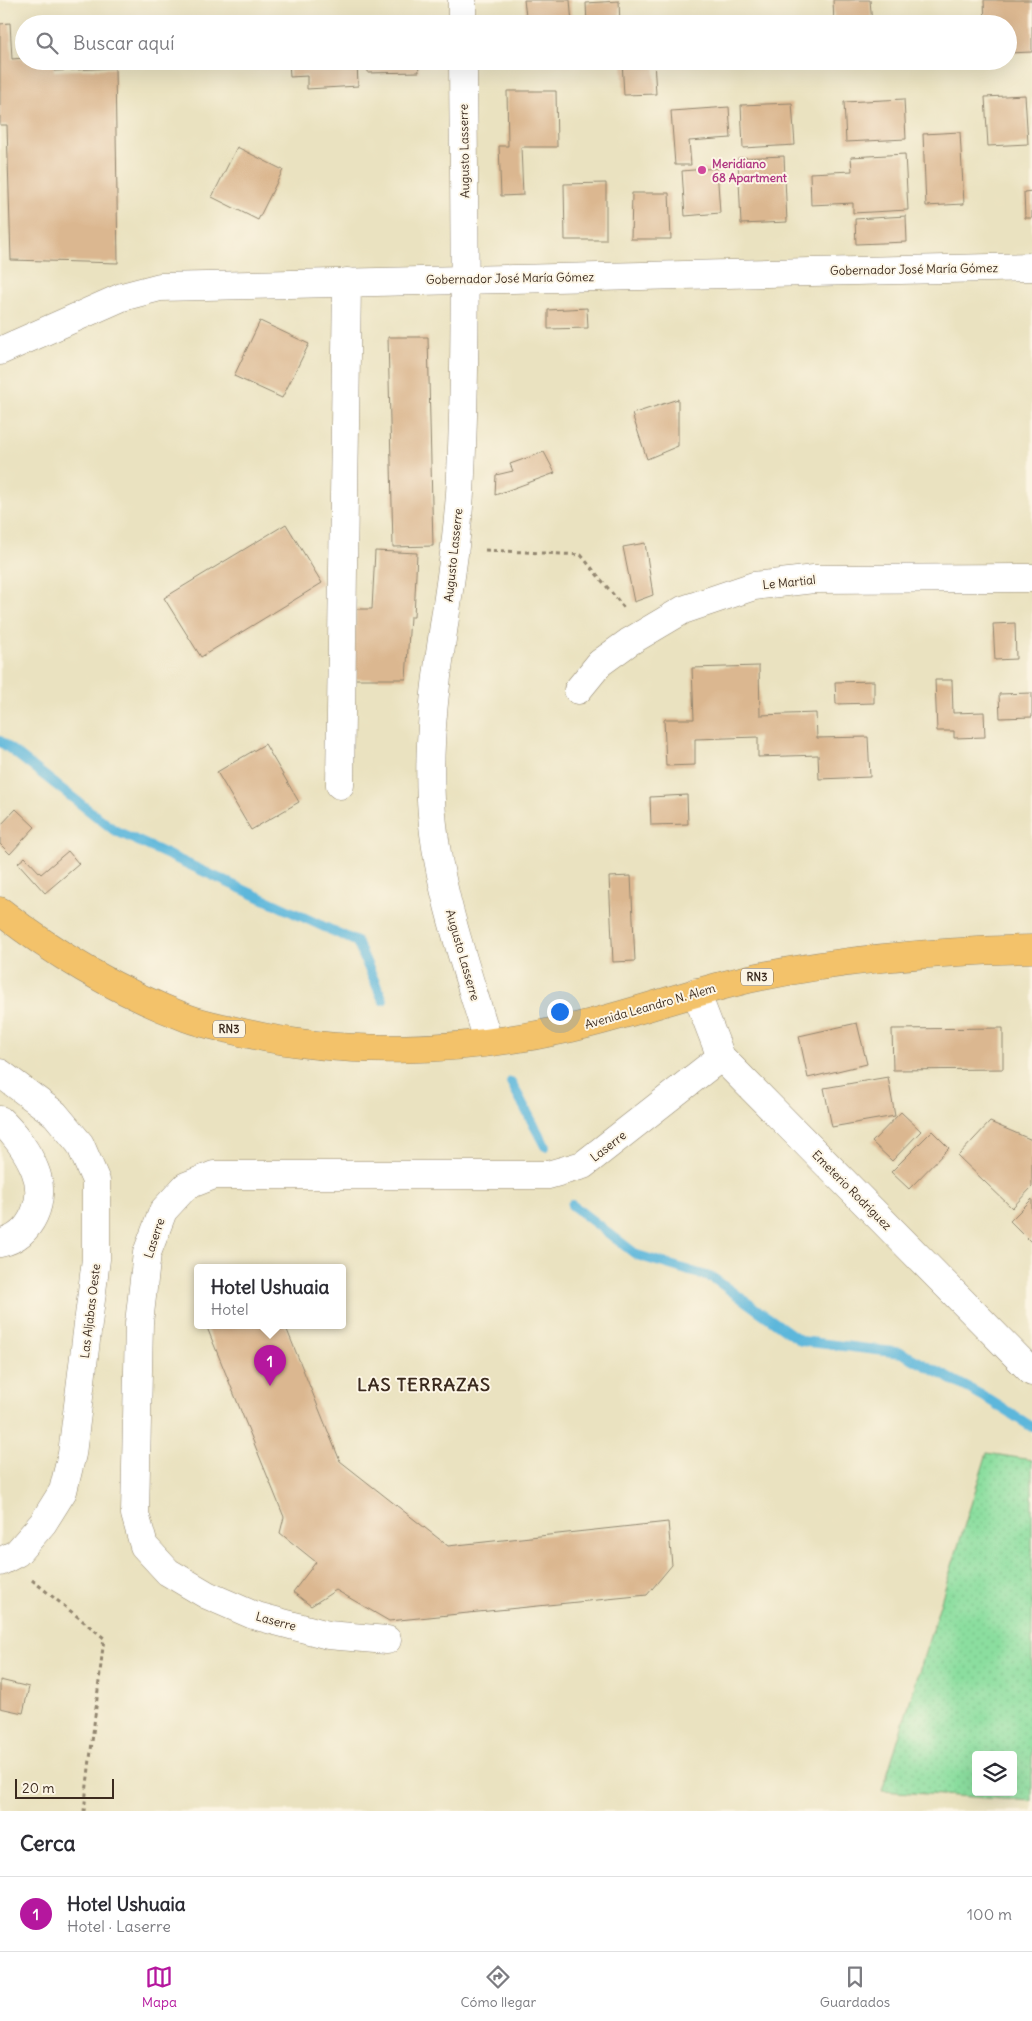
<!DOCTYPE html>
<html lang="es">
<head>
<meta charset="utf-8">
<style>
  body { margin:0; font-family:Delius,sans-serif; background:#f7f7f7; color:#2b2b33 }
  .controls { position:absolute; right:15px; bottom:15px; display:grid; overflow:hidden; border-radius:5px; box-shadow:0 5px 20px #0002 }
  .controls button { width:45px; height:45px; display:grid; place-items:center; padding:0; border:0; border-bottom:1px solid #e1e1e2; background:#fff; color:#2b2b33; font:25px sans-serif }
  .scale { position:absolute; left:15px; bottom:12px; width:99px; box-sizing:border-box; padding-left:5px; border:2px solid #3b2a1e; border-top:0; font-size:14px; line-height:18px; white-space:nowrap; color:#3b2a1e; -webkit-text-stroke:4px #fcf5e5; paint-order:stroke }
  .you { position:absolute; left:559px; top:1011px; width:18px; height:18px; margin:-12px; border:4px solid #fff; border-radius:50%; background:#1a73e8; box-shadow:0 0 0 8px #1a73e833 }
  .badge { display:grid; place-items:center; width:32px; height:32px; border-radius:50%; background:#b5179e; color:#fff; font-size:16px; font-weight:700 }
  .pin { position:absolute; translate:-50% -41px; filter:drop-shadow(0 1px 2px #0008) }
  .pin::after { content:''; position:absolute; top:26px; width:18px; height:15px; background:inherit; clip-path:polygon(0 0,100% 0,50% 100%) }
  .popup { position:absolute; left:194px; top:1264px; width:152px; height:65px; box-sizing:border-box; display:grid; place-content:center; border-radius:5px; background:#fff; filter:drop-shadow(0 1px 4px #0005); font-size:16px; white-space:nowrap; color:#7c7c81 }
  .popup b { font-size:19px; color:#2b2b33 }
  .popup::after { content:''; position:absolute; left:50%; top:100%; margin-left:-10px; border:10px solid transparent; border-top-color:#fff }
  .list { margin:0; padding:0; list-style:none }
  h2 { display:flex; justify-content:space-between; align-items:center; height:65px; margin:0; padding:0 20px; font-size:21px }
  h2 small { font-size:16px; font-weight:400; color:#7c7c81 }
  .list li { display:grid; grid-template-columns:32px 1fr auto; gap:15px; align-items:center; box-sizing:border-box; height:75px; padding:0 20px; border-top:1px solid #e1e1e2 }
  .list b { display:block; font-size:19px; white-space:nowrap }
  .list p { margin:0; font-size:16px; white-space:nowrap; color:#7c7c81 }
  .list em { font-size:16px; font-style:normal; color:#7c7c81 }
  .icon { flex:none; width:28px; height:28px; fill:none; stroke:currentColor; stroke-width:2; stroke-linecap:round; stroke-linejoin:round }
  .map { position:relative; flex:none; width:1032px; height:1811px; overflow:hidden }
  .search { position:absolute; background:#fff; box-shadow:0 5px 20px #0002; left:15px; right:15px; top:15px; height:55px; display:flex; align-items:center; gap:12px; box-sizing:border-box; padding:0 18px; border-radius:28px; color:#7c7c81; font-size:19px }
  .sheet { height:140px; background:#fff }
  nav { display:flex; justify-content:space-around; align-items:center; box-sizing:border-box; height:70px; border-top:1px solid #e1e1e2; background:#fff; font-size:14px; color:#7c7c81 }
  nav a { display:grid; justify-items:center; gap:2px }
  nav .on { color:#b5179e }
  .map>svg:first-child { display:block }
  .grass { fill:url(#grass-dots); stroke:#63845e; fill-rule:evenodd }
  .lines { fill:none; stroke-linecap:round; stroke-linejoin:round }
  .stream { stroke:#5db7db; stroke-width:10 }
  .building { fill:#dbb790 }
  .minor-casing { stroke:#92866f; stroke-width:29 }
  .highway-casing { stroke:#92866f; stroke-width:29 }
  .path { stroke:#92866f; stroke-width:3; stroke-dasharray:4 4; stroke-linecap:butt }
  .minor { stroke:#fff; stroke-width:28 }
  .highway { stroke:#f3c26a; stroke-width:28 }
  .hotel-dot { fill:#d1479c; stroke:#fcf5e5; stroke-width:2 }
  .labels { text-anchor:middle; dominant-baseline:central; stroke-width:4; stroke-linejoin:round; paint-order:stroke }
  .shield { fill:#fcf5e5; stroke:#75675a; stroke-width:1 }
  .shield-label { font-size:11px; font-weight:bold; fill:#3b2a1e }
  .street-label { font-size:12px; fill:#3b2a1e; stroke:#fcf5e5 }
  .hotel-label { font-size:12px; font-weight:bold; fill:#b23c85; stroke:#fcf5e5; text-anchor:start }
  .district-label { font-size:18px; font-weight:bold; letter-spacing:1px; fill:#3b2a1e; stroke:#fcf5e5 }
</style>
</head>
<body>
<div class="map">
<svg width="1032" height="1811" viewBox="0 0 1032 1811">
  <defs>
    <pattern id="grass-dots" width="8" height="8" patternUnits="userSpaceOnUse" patternTransform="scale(1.25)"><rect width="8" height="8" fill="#8bde9f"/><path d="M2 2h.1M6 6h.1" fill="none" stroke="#79bf88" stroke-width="1.8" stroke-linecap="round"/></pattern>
  </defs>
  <rect width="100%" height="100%" fill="#fcf5e5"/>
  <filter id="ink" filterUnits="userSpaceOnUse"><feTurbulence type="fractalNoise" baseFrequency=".02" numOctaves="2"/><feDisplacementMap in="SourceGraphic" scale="10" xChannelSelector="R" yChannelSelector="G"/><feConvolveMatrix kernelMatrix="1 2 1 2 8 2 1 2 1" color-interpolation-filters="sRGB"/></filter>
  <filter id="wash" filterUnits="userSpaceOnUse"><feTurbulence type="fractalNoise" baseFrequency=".0096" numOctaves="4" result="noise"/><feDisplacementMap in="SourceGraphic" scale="20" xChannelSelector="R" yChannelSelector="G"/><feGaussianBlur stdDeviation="1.12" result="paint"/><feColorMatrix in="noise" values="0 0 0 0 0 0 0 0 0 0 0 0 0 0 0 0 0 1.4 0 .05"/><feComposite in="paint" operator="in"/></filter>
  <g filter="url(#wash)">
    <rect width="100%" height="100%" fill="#eae2c0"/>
    <!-- grass -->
    <path class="grass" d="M 987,1453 L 1032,1460 L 1032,1801 L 882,1791 ZM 976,1755 L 1013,1755 L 1013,1792 L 976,1792 Z"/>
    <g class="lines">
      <!-- stream -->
      <g class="stream">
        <path d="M 0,741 L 114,830 L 357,942 L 383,1000"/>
        <path d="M 511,1082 L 545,1146"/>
        <path d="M 572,1205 L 637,1255 L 713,1278 L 801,1341 L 902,1353 L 983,1396 L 1032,1427"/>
      </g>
    </g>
    <g id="blocks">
      <!-- building -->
      <g class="building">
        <path d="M 524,0 L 570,0 L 572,24 L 527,24 Z"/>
        <path d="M 833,0 L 870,0 L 872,24 L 834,24 Z"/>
        <path d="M 984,0 L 1032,0 L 1032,52 L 1008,53 L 1008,24 L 985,24 Z"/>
        <path d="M 619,1 L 620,24 L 587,24 L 586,3 Z"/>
        <path d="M 10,23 L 12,59 L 24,58 L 24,61 L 54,61 L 54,71 L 115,68 L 118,263 L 11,260 L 7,125 L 0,125 L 0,24 Z"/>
        <path d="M 289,61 L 357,61 L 358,86 L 307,89 L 307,76 L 290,77 Z"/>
        <path d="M 368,61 L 418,61 L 419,72 L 368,73 Z"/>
        <path d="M 622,61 L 654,61 L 656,94 L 624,95 Z"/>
        <path d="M 507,91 L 556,91 L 557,147 L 521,147 L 523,195 L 501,196 L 499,146 L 508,146 Z"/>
        <path d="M 1025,95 L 1028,144 L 988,146 L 985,97 Z"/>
        <path d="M 904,99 L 906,139 L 846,142 L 844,102 Z"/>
        <path d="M 792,103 L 795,145 L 743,148 L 741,105 Z"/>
        <path d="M 729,107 L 731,138 L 689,141 L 691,165 L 675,165 L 671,111 Z"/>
        <path d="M 960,132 L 964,204 L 926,206 L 923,134 Z"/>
        <path d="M 237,147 L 283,170 L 258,220 L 212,197 Z"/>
        <path d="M 905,154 L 908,210 L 853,213 L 853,203 L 811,205 L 810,173 L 852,171 L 851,157 Z"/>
        <path d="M 784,156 L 787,222 L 741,224 L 738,158 Z"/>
        <path d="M 717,168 L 720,213 L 685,216 L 682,171 Z"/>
        <path d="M 606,183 L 606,240 L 565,240 L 564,184 Z"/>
        <path d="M 1032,191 L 1032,218 L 1025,218 L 1024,192 Z"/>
        <path d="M 632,193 L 669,193 L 671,239 L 631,239 Z"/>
        <path d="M 906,216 L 907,242 L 856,244 L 855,219 Z"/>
        <path d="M 587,308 L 588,328 L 548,329 L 548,310 Z"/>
        <path d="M 260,321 L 309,344 L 282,398 L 234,376 Z"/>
        <path d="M 388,337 L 428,337 L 433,546 L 393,547 Z"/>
        <path d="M 678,399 L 678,446 L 647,459 L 632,414 Z"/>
        <path d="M 544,452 L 555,473 L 495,495 L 496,475 L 513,471 L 510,464 Z"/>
        <path d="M 286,524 L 322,583 L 201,657 L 164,598 Z"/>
        <path d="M 645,543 L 653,595 L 634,602 L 623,547 Z"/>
        <path d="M 375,551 L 417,553 L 414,617 L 410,617 L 406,679 L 353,679 L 356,609 L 372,609 Z"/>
        <path d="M 1015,623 L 1016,659 L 995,660 L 993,624 Z"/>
        <path d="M 759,666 L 760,715 L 816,713 L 817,738 L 868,737 L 870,777 L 819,779 L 818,755 L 758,757 L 758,737 L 695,739 L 695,765 L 666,766 L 664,719 L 694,719 L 692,668 Z"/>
        <path d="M 935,680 L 952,680 L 953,713 L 984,712 L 985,737 L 954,738 L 954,731 L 937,731 Z"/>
        <path d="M 874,681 L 874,703 L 836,704 L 835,682 Z"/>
        <path d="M 1032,693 L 1032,717 L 1000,718 L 999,694 Z"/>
        <path d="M 265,744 L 299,802 L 251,830 L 217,772 Z"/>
        <path d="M 687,795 L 688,824 L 651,825 L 650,797 Z"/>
        <path d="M 16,809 L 35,827 L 10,854 L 0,844 L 0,826 Z"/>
        <path d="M 68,851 L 79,864 L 45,893 L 18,863 L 25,857 L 41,874 Z"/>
        <path d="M 631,876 L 635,961 L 613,962 L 609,877 Z"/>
        <path d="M 857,1023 L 867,1064 L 808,1078 L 799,1036 Z"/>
        <path d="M 1003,1028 L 1003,1069 L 893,1070 L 892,1029 Z"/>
        <path d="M 888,1077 L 895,1116 L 832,1127 L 824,1088 Z"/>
        <path d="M 901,1112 L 921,1131 L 892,1161 L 872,1142 Z"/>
        <path d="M 990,1122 L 1032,1140 L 1032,1187 L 1012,1208 L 958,1156 Z"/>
        <path d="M 932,1131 L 949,1148 L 909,1189 L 891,1172 Z"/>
        <path d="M 1032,1199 L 1032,1243 L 1010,1221 Z"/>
        <path d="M 206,1325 L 285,1325 L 340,1461 L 448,1546 L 668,1522 L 672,1565 L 647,1595 L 389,1621 L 336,1590 L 311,1606 L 293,1592 L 316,1562 L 280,1533 L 284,1517 Z"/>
        <path d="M 0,1680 L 29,1687 L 23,1713 L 0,1708 Z"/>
      </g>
    </g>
  </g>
  <g filter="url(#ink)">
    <use href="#blocks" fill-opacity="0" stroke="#92866f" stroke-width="1"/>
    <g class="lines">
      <!-- minor casing -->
      <g class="minor-casing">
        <g id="minor">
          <path d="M 462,0 L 462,24"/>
          <path d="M 463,61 C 464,199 467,336 461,474 C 457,583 425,691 431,800 C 435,882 465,963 488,1041"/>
          <path d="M 0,351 L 122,297 L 160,287 L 1032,267"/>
          <path d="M 578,690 L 600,663 L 629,642 L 683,610 L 754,586 L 814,579 L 1032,578"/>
          <path d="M 340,785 L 347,282"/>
          <path d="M 696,992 L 721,1057 L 1032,1372"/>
          <path d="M 0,1073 L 55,1114 L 80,1144 L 96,1181 L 96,1259 L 72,1454 L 63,1491 L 43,1523 L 17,1553 L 0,1562"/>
          <path d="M 0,1120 C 14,1133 28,1152 35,1170 C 47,1199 32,1237 0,1243"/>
          <path d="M 387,1640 L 328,1635 L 253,1615 L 207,1595 L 168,1572 L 144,1546 L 135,1514 L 139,1323 L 147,1253 L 163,1211 L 186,1186 L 214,1175 L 548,1175 L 583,1165 L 721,1057"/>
        </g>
      </g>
      <!-- highway casing -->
      <g class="highway-casing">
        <path id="highway" d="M 0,911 C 57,956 119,992 187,1018 C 200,1023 215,1026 228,1029 C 338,1058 461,1053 571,1028 C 634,1014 695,990 758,977 C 849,958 940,951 1032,949"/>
      </g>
      <!-- path -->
      <g class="path">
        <path d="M 485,550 L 581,555 L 625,609"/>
        <path d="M 32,1580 L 104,1638 L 84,1811"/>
      </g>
      <!-- minor -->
      <use href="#minor" class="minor"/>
      <!-- highway -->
      <use href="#highway" class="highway"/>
    </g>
  </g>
  <!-- markers -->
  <circle class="hotel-dot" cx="702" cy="170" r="5"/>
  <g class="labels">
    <!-- shield labels -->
    <g class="shield">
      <rect x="741" y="968.5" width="32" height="17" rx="4"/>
      <rect x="213" y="1020.5" width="32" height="17" rx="4"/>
    </g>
    <g class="shield-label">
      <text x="757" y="977">RN3</text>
      <text x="229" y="1029">RN3</text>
    </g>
    <!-- street labels -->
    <g class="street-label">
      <text transform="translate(464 151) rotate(-91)">Augusto Lasserre</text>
      <text transform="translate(914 269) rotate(-1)">Gobernador José María Gómez</text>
      <text transform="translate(510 278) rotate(-1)">Gobernador José María Gómez</text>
      <text transform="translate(453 555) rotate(-84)">Augusto Lasserre</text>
      <text transform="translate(789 582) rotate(-6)">Le Martial</text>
      <text transform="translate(463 955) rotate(74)">Augusto Lasserre</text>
      <text transform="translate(650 1006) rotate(-16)">Avenida Leandro N. Alem</text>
      <text transform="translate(608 1146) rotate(-38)">Laserre</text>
      <text transform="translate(852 1190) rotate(45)">Emeterio Rodríguez</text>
      <text transform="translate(154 1238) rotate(-72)">Laserre</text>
      <text transform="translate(90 1311) rotate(-83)">Las Aljabas Oeste</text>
      <text transform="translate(276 1621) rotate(15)">Laserre</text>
    </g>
    <!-- hotel labels -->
    <g class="hotel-label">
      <text x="712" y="163">Meridiano<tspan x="712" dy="14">68 Apartment</tspan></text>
    </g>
    <!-- district labels -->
    <g class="district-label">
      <text x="424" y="1384">LAS TERRAZAS</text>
    </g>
  </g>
</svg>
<div class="controls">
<button><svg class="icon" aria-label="layers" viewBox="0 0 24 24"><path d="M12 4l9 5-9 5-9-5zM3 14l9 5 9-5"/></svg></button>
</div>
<div class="scale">20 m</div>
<div class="you"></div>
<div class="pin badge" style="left:270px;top:1386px">1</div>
<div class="popup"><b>Hotel Ushuaia</b>Hotel</div>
<div class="search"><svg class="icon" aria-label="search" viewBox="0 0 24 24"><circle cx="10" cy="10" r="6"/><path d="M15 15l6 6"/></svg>Buscar aquí</div>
</div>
<section class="sheet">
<h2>Cerca<small></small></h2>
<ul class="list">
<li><span class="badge">1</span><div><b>Hotel Ushuaia</b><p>Hotel · Laserre</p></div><em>100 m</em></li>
</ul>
</section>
<nav>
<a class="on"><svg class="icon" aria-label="map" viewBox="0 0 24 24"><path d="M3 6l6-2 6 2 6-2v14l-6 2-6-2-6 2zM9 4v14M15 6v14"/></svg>Mapa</a>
<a><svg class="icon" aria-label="directions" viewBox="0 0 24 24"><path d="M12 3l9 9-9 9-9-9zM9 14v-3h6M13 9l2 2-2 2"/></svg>Cómo llegar</a>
<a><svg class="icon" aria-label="saved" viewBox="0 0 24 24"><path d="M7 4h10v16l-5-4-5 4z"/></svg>Guardados</a>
</nav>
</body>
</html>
